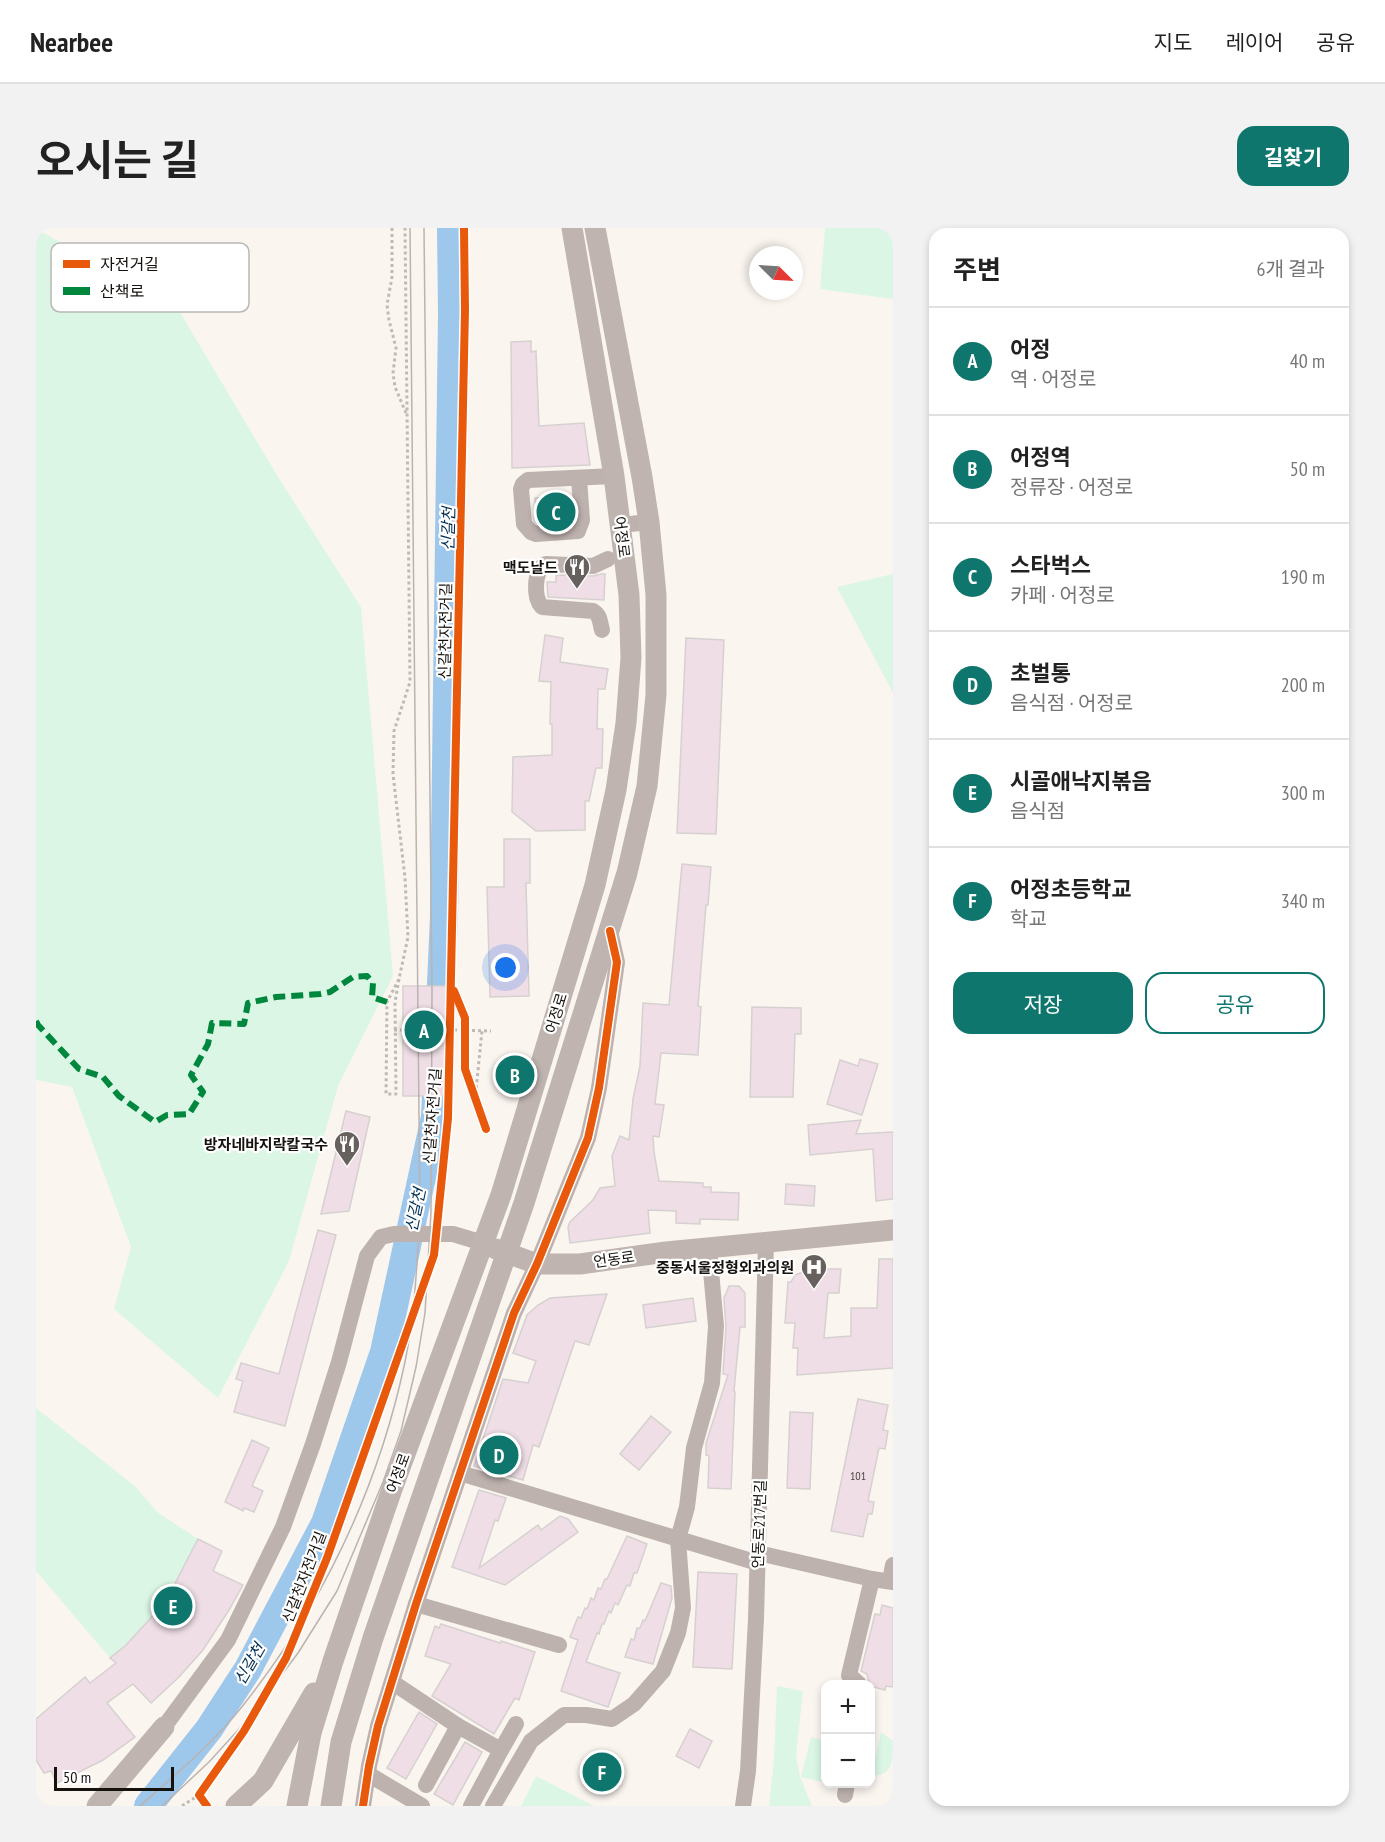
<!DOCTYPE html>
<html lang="ko">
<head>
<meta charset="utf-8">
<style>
  body { margin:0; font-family:"PT Sans Narrow","Noto Sans KR",sans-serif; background:#f2f2f2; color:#222 }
  .controls { position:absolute; right:18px; bottom:18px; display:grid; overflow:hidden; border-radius:12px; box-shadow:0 3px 9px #0003 }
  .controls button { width:54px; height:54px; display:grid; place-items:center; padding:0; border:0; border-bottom:2px solid #e0e0e0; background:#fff; color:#222; font:30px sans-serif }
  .compass { position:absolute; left:713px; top:18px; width:54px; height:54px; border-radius:50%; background:#fff; box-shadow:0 3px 9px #0003; rotate:114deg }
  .scale { position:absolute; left:18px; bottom:15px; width:120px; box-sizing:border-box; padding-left:6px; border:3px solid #16120e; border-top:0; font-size:16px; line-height:21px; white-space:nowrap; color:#16120e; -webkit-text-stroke:4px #fff; paint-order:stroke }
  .you { position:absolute; left:470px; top:740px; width:21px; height:21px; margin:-15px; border:4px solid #fff; border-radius:50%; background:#1a73e8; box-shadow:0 0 0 9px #1a73e833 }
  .badge { display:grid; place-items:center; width:39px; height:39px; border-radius:50%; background:#0f766e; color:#fff; font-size:20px; font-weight:700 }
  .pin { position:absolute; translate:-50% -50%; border:3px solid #fff; box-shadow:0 2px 6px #0006 }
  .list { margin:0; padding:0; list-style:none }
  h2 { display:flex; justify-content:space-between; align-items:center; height:78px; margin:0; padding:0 24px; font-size:26px }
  h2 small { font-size:20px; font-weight:400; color:#767676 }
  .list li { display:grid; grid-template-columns:39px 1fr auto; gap:18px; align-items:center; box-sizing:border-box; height:108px; padding:0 24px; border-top:2px solid #e0e0e0 }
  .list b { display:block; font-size:22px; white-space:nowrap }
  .list p { margin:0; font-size:20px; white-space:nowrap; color:#767676 }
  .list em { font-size:20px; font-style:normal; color:#767676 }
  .actions { display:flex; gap:12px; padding:18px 24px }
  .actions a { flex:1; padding:14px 0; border:2px solid #0f766e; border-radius:18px; text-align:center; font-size:21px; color:#0f766e }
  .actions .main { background:#0f766e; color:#fff }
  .map { position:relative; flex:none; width:857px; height:1578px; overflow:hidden; border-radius:18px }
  header { display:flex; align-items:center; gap:36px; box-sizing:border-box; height:84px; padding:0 30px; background:#fff; border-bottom:2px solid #e0e0e0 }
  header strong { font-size:28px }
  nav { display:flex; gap:33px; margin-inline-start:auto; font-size:21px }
  .intro { display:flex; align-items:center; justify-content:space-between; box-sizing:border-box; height:144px; padding:0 36px }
  h1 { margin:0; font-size:42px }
  .button { padding:15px 27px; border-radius:18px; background:#0f766e; color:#fff; font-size:21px; font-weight:700 }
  main { display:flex; gap:36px; padding:0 36px }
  aside { flex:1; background:#fff; border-radius:18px; box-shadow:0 3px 9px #0003 }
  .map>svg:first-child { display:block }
  .green { fill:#dbf6e5 }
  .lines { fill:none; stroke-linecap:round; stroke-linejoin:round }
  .river { stroke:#9ec7ec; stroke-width:28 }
  .building { fill:#efdee6; stroke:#d6d1d0; stroke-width:1.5 }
  .path { stroke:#c0b9b5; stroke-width:3; stroke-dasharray:3 3; stroke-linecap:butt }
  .minor { stroke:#beb2af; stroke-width:16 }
  .major { stroke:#c0b4b0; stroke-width:21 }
  .tram { stroke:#bab3af; stroke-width:1.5 }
  .quiet { stroke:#00873e; stroke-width:6; stroke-dasharray:12 6; stroke-linecap:butt }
  .cycleway-casing { stroke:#fff; stroke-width:11 }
  .cycleway { stroke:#e8590c; stroke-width:8 }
  .labels { text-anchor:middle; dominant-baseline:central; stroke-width:4.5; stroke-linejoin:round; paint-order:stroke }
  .number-label { font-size:12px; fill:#4c4544 }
  .street-label { font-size:15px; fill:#16120e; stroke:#fff }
  .poi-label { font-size:15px; font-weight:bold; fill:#16120e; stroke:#fff; text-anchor:end }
  .water-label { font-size:16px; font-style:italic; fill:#002f53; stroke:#fff }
  .key { fill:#fff; stroke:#b9b8b7; stroke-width:1.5 }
  .key-label { font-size:16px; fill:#16120e }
</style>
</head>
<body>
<header>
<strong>Nearbee</strong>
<nav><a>지도</a><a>레이어</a><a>공유</a></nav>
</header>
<div class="intro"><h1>오시는 길</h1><a class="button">길찾기</a></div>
<main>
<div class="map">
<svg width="857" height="1578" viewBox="0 0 857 1578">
  <rect width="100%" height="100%" fill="#fbf5f0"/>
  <!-- green -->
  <g class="green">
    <path d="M 789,0 L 857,0 L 857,71 L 784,61 Z"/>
    <path d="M 0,1 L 139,76 L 242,249 L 325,379 L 357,748 L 302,858 L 253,1033 L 182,1170 L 78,1081 L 95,1019 L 36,859 L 0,852 Z"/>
    <path d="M 857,346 L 857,465 L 801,359 Z"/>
    <path d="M 0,1180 L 100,1259 L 121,1284 L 162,1311 C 136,1360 118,1394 74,1430 L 0,1343 Z"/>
    <path d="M 741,1458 L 767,1463 L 760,1528 L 764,1549 L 776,1578 L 733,1578 L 738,1531 Z"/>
    <path d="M 845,1504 L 857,1513 C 857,1532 857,1548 835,1548 Z"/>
    <path d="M 775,1509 L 789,1513 L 789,1542 L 787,1554 L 765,1549 Z"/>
    <path d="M 500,1548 L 558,1578 L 485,1578 Z"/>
  </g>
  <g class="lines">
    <!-- river -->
    <path class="river" d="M 112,1578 L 173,1501 L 212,1441 L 289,1295 L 348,1124 L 399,889 L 408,689 L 416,86 L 415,0"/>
  </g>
  <!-- building -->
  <g class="building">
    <path d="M 495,113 L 495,124 L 500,123 L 503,198 L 548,195 L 554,237 L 476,240 L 475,114 Z"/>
    <path d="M 534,267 L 534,293 L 501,295 L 499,270 Z"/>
    <path d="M 565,346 L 569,346 L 568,372 L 512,369 L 511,354 L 520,354 L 520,347 L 557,348 Z"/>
    <path d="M 509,407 L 527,410 L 524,434 L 572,441 L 569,461 L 562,461 L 561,501 L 567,501 L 566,540 L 560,540 L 553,573 L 549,573 L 549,602 L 500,603 L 476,584 L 477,529 L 516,527 L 516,496 L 514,496 L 515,454 L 503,453 Z"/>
    <path d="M 650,410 L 688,412 L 680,606 L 641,605 Z"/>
    <path d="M 468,611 L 494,611 L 494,655 L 490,655 L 493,768 L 454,769 L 451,659 L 468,659 Z"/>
    <path d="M 646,636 L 675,639 L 672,677 L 670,677 L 662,778 L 665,779 L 662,827 L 625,825 L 619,876 L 628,877 L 623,909 L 617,908 L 618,924 L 623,953 L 667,955 L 667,959 L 675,959 L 675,964 L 703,965 L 702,992 L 664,991 L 664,996 L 640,995 L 640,983 L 612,982 L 614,1005 L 534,1015 L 532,999 L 534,994 L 557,972 L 564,960 L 579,958 L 576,928 L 584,908 L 593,912 L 597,871 L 604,838 L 607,775 L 633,777 Z"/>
    <path d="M 367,758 L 418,758 L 417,868 L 367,868 Z"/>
    <path d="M 716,779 L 765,780 L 765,806 L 759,806 L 757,869 L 714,869 Z"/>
    <path d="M 824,831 L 842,836 L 826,887 L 791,876 L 804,832 L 822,838 Z"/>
    <path d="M 310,883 L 334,889 L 313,983 L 285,986 Z"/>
    <path d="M 825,892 L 820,906 L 857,904 L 857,971 L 840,973 L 837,921 L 774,927 L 772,897 Z"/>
    <path d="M 750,956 L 779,958 L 778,978 L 749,976 Z"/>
    <path d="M 282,1002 L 300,1007 L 249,1198 L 198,1184 L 207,1153 L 200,1151 L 205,1135 L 243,1146 Z"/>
    <path d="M 843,1031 L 857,1031 L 857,1140 L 761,1147 L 762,1120 L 757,1120 L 759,1095 L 749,1095 L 752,1054 L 755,1054 L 759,1047 L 767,1044 L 768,1041 L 805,1041 L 803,1065 L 792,1065 L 788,1110 L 815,1108 L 815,1080 L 841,1080 Z"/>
    <path d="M 693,1058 L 703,1058 L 709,1065 L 709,1099 L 704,1099 L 698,1163 L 699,1164 L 695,1261 L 672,1260 L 673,1228 L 670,1227 L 670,1215 L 692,1147 L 687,1146 L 690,1099 L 688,1070 Z"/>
    <path d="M 571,1066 L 553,1117 L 539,1113 L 503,1219 L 497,1217 L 487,1252 L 438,1238 L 467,1151 L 492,1155 L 500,1133 L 477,1125 L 491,1087 L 502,1077 L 514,1070 Z"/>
    <path d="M 657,1070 L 660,1093 L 610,1100 L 607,1077 Z"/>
    <path d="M 822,1171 L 852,1177 L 847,1202 L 852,1203 L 849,1221 L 843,1220 L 832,1273 L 838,1274 L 836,1286 L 832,1286 L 827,1309 L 795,1303 Z"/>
    <path d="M 754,1184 L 777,1185 L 774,1261 L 751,1260 Z"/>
    <path d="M 615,1188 L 635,1204 L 603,1242 L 584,1226 Z"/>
    <path d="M 216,1212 L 233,1220 L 216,1258 L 227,1263 L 218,1284 L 208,1280 L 207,1283 L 189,1274 Z"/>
    <path d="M 443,1262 L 470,1270 L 462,1293 L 459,1292 L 443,1340 L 502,1297 L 505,1302 L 524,1288 L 532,1291 L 542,1304 L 469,1357 L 416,1339 Z"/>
    <path d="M 591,1308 L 611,1316 L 601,1345 L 598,1345 L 594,1358 L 591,1357 L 582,1377 L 579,1375 L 575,1385 L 573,1383 L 568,1396 L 566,1396 L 563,1406 L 561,1405 L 550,1434 L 584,1445 L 572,1479 L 525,1463 L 542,1412 L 534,1409 L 542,1389 L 545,1390 L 549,1380 L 551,1381 L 555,1370 L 558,1372 L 562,1360 L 565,1361 L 569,1351 L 571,1351 Z"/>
    <path d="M 162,1311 L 186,1323 L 177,1343 L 207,1357 L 193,1382 L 167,1422 L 143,1449 L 115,1475 L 97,1456 L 71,1475 L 99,1509 L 67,1532 L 21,1555 L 15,1543 L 8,1545 L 0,1532 L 0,1491 L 49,1449 L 54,1455 L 80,1435 L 74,1430 L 90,1417 L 114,1391 L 135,1363 Z"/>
    <path d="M 662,1344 L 701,1346 L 696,1441 L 657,1439 Z"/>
    <path d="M 625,1355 L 635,1358 L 636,1370 L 617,1436 L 589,1429 L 595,1411 L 598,1412 L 601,1400 L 604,1400 L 607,1392 L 609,1393 Z"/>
    <path d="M 846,1377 L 857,1380 L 857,1459 L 850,1458 L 849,1462 L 834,1458 L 831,1446 L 825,1443 L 839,1386 L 844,1387 Z"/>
    <path d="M 405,1396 L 464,1415 L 465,1413 L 499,1424 L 483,1472 L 479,1470 L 458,1506 L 396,1468 L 415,1436 L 389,1428 L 399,1398 L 403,1400 Z"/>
    <path d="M 383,1484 L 401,1496 L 370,1551 L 351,1540 Z"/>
    <path d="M 654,1501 L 676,1513 L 663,1540 L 640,1528 Z"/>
    <path d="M 429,1514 L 446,1524 L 417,1577 L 398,1566 Z"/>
  </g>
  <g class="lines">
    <!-- path -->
    <g class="path">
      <path d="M 356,0 L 356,49 L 351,77 L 353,92 L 360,120 L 357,145 L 359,159 L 370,185"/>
      <path d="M 363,751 L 359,774 L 360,866 L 350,866 L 351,774 L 363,751 L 372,709 L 369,650 L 357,546 L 358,503 L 374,454 L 369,0"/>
      <path d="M 358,802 L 367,802"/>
      <path d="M 418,802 L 455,803"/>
      <path d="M 439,872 L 446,803"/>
      <path d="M 146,1578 L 163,1567"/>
    </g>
    <!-- minor -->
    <g class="minor">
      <path d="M 543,250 L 546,292 L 542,303 L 500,306 L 495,304 L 488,296 L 485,261 L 487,256 L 492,252 L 578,248"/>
      <path d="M 585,297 L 613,294"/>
      <path d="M 566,402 C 564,394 564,387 557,383 L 506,379 C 497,369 498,342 510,336 L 557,338 L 572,331"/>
      <path d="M 424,1245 L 722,1335"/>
      <path d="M 722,1325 L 836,1351 L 857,1354"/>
      <path d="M 854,1353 L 857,1337"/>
      <path d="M 380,1376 L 523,1417"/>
      <path d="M 356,1454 L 422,1498 L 465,1522 L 435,1578"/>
      <path d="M 823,1456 L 813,1447 L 836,1351"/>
      <path d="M 128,1499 L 192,1412 L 247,1299 L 277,1216 L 303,1134 L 331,1028 L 345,1009 L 358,1006 L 417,1006 L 447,1015"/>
      <path d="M 465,1522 L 480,1496"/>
      <path d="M 332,1546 L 386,1578"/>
      <path d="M 390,1557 L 422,1498"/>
      <path d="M 809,1567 L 811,1556"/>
      <path d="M 327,1578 L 333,1538 L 342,1498 L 380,1376 L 478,1085 L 501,1036 L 552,910 L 563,860 L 581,734 L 574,703"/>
      <path d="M 457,1578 L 495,1513 L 528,1487 L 550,1487 L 576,1491 L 598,1476 L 627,1443 L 642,1405 L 647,1380 L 642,1311 L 651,1279 L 658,1220 L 676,1155 L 680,1098 L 673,1021"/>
      <path d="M 707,1578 L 712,1543 L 720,1391 L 730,1014"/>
    </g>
    <!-- major -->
    <g class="major">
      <path d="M 460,1021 L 501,1036 L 544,1036 L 630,1024 L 857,1002"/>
      <path d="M 61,1578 L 128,1499"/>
      <path d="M 200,1578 L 227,1553 L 278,1465"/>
      <path d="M 261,1578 L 275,1505 L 297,1433 L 356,1261 L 465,967 L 559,657 L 580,562 L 590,495 L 595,430 L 593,367 L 578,248 L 536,0"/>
      <path d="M 295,1578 L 305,1514 L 337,1410 L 488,975 L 591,645 L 611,558 L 620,467 L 620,367 L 613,294 L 606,249 L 559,0"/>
    </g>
    <!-- tram -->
    <g class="tram">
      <path d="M 104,1578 C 139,1547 176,1516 205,1480 C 286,1378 342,1261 369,1134 C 379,1085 381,1035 384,985 L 374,0"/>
      <path d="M 126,1578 L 173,1534 L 214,1489 L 262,1425 L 301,1363 L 347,1254 L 365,1203 L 380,1139 L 389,1085 L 395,984 L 396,762 L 388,0"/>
    </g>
    <!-- quiet -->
    <path class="quiet" d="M 0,793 L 2,797 L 43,841 L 67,849 L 83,868 L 119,894 L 131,887 L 153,886 L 167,864 L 155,847 L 172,816 L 176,795 L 208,796 L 212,775 L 240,769 L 284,766 L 294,764 L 317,749 L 331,748 L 337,755 L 336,769 L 351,774"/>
    <!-- cycleway casing -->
    <g class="cycleway-casing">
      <g id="cycleway">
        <path d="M 418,763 L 429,790 L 429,841 L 450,901"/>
        <path d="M 171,1578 L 163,1567 L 208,1503 L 250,1430 L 291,1330 L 398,1027 L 412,890 L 429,82 L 428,0"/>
        <path d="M 327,1578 L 333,1538 L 342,1498 L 380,1376 L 478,1085 L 501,1036 L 552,910 L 563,860 L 581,734 L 574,703"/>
      </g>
    </g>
    <!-- cycleway -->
    <use href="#cycleway" class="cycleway"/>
  </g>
  <!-- icons -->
  <defs>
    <g id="restaurant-pin" transform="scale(1.35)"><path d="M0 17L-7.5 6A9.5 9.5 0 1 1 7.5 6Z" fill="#66615d" stroke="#fff"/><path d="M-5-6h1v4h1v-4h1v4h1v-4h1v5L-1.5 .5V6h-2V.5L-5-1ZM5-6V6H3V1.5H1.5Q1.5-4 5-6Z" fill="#fff"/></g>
    <g id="hospital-pin" transform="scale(1.35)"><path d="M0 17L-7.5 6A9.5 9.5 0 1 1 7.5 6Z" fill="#66615d" stroke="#fff"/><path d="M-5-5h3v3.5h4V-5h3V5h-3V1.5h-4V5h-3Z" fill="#fff"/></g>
  </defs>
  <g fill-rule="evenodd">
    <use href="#restaurant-pin" x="541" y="339"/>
    <use href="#restaurant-pin" x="311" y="916"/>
    <use href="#hospital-pin" x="778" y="1039"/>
  </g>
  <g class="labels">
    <!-- number labels -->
    <g class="number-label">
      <text x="822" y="1247">101</text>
    </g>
    <!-- street labels -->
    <g class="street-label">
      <text transform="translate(586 309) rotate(83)">어정로</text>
      <text transform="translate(409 403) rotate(-89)">신갈천자전거길</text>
      <text transform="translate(520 785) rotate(-73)">어정로</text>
      <text transform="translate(396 888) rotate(-86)">신갈천자전거길</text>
      <text transform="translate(578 1031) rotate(-8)">언동로</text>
      <text transform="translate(362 1245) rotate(-70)">어정로</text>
      <text transform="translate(723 1296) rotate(-88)">언동로217번길</text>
      <text transform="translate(268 1349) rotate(-69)">신갈천자전거길</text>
    </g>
    <!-- poi labels -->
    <g class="poi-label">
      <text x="522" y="339">맥도날드</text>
      <text x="292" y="916">방자네바지락칼국수</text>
      <text x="758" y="1039">중동서울정형외과의원</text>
    </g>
    <!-- water labels -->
    <g class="water-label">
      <text transform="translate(412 301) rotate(-89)">신갈천</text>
      <text transform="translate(379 982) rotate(-78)">신갈천</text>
      <text transform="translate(213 1436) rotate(-60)">신갈천</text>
    </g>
  </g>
  <!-- legend -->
  <rect x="15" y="15" width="198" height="69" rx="9" class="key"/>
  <rect x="27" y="32" width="27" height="8" fill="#e8590c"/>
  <rect x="27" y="59" width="27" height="8" fill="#00873e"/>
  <g class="key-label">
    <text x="64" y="42">자전거길</text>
    <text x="64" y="69">산책로</text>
  </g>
</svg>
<div class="controls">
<button>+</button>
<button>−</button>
</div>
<svg class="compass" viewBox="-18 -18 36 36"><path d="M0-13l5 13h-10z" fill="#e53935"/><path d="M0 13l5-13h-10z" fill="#767676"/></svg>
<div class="scale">50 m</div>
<div class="you"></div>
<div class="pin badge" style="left:388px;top:802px">A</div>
<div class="pin badge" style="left:479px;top:847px">B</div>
<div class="pin badge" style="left:520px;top:284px">C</div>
<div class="pin badge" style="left:463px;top:1227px">D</div>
<div class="pin badge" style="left:137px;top:1378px">E</div>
<div class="pin badge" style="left:566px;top:1544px">F</div>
</div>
<aside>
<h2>주변<small>6개 결과</small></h2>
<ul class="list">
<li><span class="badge">A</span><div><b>어정</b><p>역 · 어정로</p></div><em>40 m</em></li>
<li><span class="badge">B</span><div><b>어정역</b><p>정류장 · 어정로</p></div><em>50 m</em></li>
<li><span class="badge">C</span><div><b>스타벅스</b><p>카페 · 어정로</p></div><em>190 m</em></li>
<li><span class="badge">D</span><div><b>초벌통</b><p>음식점 · 어정로</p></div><em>200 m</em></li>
<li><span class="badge">E</span><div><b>시골애낙지볶음</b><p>음식점</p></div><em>300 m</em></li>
<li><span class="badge">F</span><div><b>어정초등학교</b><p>학교</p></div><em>340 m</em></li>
</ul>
<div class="actions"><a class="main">저장</a><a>공유</a></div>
</aside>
</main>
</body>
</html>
